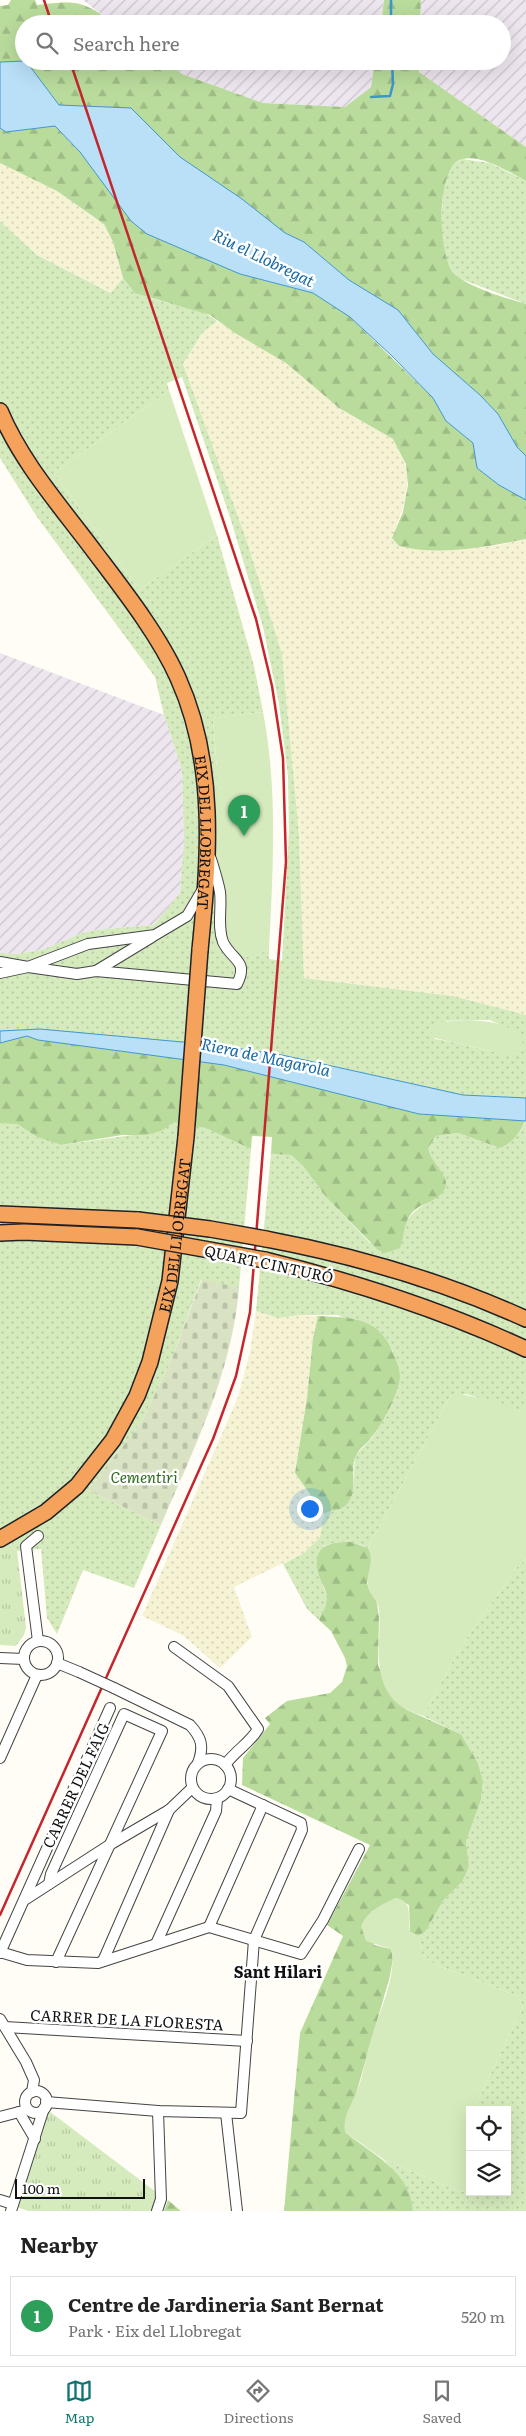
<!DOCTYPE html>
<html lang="en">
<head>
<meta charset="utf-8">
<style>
  body { margin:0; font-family:Literata,serif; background:#f2f2f2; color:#222 }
  .controls { position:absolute; right:15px; bottom:15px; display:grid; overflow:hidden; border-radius:0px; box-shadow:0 5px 20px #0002 }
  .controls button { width:45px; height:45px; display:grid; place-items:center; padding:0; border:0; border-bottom:1px solid #e0e0e0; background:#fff; color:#222; font:25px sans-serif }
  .scale { position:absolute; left:15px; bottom:12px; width:130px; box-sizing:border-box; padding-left:5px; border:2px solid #111; border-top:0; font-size:14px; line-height:18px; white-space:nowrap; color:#111; -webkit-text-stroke:4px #fff; paint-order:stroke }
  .you { position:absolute; left:309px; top:1508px; width:18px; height:18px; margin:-12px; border:4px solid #fff; border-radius:50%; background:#1a73e8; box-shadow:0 0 0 8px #1a73e833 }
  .badge { display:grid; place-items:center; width:32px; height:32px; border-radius:50%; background:#0f766e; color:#fff; font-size:16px; font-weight:700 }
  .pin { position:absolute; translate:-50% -41px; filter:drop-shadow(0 1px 2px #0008) }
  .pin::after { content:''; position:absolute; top:26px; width:18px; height:15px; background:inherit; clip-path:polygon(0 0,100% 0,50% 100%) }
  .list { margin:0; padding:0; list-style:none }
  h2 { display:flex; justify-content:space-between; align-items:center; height:65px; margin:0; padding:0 20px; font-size:21px }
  h2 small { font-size:16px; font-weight:400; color:#767676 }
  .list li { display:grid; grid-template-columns:32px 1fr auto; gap:15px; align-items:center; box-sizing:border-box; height:80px; margin:0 10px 10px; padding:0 10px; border:1px solid #e0e0e0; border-radius:0px }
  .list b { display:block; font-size:19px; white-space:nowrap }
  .list p { margin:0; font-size:16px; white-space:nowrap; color:#767676 }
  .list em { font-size:16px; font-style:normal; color:#767676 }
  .icon { flex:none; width:28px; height:28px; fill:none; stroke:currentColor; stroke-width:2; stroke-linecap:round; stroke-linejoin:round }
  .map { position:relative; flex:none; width:526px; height:2211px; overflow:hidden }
  .search { position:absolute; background:#fff; box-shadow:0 5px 20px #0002; left:15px; right:15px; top:15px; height:55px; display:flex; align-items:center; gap:12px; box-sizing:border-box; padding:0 18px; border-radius:28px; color:#767676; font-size:19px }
  .sheet { height:155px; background:#fff }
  nav { display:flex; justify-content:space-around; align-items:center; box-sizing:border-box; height:70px; border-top:1px solid #e0e0e0; background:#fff; font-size:14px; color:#767676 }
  nav a { display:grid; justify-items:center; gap:2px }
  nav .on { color:#0f766e }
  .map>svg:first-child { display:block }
  .industrial { fill:url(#industrial-furrows) }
  .farmland { fill:url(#farmland-dots) }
  .grass { fill:url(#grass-dots); fill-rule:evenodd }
  .forest { fill:url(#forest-firs) }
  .cemetery { fill:url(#cemetery-stones) }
  .park { fill:url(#park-tufts) }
  .garden { fill:#d5ebbd }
  .water { fill:#b9e0f7; stroke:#3f96cf }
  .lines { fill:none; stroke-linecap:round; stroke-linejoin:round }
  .stream { stroke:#3f96cf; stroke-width:2.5 }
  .minor-casing { stroke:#444; stroke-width:12 }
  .highway-casing { stroke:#222; stroke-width:18 }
  .minor { stroke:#fff; stroke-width:10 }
  .highway { stroke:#f5a25d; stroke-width:15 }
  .rail { stroke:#c4262e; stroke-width:2.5 }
  .minor-bridge-casing { stroke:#444; stroke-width:12; stroke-linecap:butt }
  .highway-bridge-casing { stroke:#222; stroke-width:18; stroke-linecap:butt }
  .minor-bridge { stroke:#fff; stroke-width:10 }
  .highway-bridge { stroke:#f5a25d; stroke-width:15 }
  .labels { text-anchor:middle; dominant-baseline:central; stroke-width:5; stroke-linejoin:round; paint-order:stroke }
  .street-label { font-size:15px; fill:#111; stroke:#fff }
  .park-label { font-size:15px; font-style:italic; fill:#2f6b1f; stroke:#fff }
  .water-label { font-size:16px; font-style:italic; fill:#1768a6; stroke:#fff }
  .neighbourhood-label { font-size:16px; font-weight:bold; fill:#111; stroke:#fff }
</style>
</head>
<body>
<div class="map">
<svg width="526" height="2211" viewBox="0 0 526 2211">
  <defs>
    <pattern id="industrial-furrows" width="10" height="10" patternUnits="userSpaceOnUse" patternTransform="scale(1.25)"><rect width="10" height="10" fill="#eee6ef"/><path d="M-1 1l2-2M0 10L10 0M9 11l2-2" fill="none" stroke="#cbc4cc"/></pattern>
    <pattern id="farmland-dots" width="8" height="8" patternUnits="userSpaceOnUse" patternTransform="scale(1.25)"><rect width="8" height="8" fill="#f6f3d4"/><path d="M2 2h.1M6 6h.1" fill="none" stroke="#d2cfb5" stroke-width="1.8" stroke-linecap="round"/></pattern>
    <pattern id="grass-dots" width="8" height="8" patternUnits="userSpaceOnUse" patternTransform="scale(1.25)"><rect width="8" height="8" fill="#d5ebbd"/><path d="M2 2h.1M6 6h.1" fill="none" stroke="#b6c8a1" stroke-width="1.8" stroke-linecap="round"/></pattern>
    <pattern id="forest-firs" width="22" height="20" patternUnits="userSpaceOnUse" patternTransform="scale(1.25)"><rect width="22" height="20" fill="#b9dc9c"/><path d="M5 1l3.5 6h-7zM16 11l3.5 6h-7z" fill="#9ebc85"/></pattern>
    <pattern id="cemetery-stones" width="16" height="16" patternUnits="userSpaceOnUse" patternTransform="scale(1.25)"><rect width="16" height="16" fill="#d9e3c4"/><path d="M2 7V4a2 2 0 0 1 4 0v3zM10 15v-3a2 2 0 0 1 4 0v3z" fill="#b9c2a7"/></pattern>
    <pattern id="park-tufts" width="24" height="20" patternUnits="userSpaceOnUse" patternTransform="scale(1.25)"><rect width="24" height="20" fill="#d5ebbd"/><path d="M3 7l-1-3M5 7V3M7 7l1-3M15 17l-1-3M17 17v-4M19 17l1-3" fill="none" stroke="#b6c8a1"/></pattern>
  </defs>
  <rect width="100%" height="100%" fill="#fffdf5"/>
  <!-- industrial -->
  <g class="industrial">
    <path d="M 83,0 L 384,0 L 381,24 L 114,24 Z"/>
    <path d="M 421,0 L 526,0 L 526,147 L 419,72 L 420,61 L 502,61 L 502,24 L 420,24 Z"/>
    <path d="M 165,61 L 375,61 L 371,87 L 345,107 L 263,103 L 182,74 Z"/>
    <path d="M 0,653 L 164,715 L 182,770 L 184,841 L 180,893 L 154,925 L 95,930 L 82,933 L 42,950 L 15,954 L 0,953 Z"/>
  </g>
  <!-- farmland -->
  <g class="farmland">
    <path d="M 0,163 L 57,191 L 104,224 L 113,242 L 123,278 L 112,293 L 37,255 L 0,221 Z"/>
    <path d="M 217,321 L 286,363 L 339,408 L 393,439 L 403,455 L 408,475 L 405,502 L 395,530 L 409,548 L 438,550 L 495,546 L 526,539 L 526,1015 L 453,996 L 304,978 L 299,834 L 282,654 L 183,364 L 202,333 Z"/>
    <path d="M 256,1311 L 278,1318 L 300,1315 L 318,1316 L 313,1338 L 307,1398 L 295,1473 L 324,1514 L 320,1537 L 304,1553 L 234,1587 L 252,1637 L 220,1668 L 184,1636 L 142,1616 L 238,1397 L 250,1352 Z"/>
  </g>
  <!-- grass -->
  <g class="grass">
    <path d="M 462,159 L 490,163 L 526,181 L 526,304 L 461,279 C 434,259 443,218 443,188 C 446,175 450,165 462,159 Z"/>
    <path d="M 0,221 L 37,255 L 111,293 L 123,278 C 146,310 189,298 217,321 L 202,333 L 183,364 L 247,542 L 282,654 L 299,834 L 304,978 L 453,996 L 526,1015 L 526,1098 L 463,1095 L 282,1055 L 215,1045 L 12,1030 L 0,1031 L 0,953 L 15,954 L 42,950 L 82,933 L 95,930 L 154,925 L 180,893 L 184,841 L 182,770 L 164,715 L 155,677 L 37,517 L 0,458 ZM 182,377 L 230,517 L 263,627 L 279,704 L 288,776 L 289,831 L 282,961 L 269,959 L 269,948 L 253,958 L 231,952 L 213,718 L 263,712 L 254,666 L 217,535 L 139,590 L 54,473 L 169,390 L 167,383 ZM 466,1020 L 490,1020 L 515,1032 L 518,1035 L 518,1053 C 500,1057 457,1041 434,1039 L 446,1021 Z"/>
    <path d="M 526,1121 L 526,1413 L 466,1394 L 450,1397 L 368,1548 C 353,1541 339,1540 324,1546 L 321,1579 L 327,1596 L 327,1604 L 319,1620 L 307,1609 L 283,1564 L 304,1553 L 320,1537 L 324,1514 L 328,1511 L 343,1508 L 353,1490 L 355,1456 L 372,1438 L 387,1414 L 393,1351 L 390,1347 L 338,1315 L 300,1315 L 278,1318 L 256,1311 L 271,1154 L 291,1155 L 303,1166 L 326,1197 L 370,1243 L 402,1241 C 402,1218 417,1208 435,1198 L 441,1173 L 433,1162 L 428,1148 L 436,1136 L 458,1133 L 500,1148 L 518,1134 Z"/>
    <path d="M 9,1122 L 17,1124 L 37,1137 L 61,1145 L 161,1131 C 165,1128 169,1123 174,1122 C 195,1118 232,1140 251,1149 L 239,1288 L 201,1280 L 171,1361 L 141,1423 L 88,1490 L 161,1525 L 134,1588 L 83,1570 L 57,1634 L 47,1618 L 41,1549 L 17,1551 L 10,1544 L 0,1548 L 0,1123 Z"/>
    <path d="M 526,1559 L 526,2211 L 413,2211 C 412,2190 397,2173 383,2159 L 460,2192 L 507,2192 L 507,2110 L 473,2110 L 523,2007 L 518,1996 L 434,1964 L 422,1954 L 418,1936 L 425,1932 L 443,1901 L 462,1882 L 466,1874 L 469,1865 L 466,1841 L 481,1800 L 483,1781 L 478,1763 L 461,1734 L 423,1716 L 459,1649 L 517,1567 Z"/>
  </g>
  <!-- forest -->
  <g class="forest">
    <path d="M 11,0 L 35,0 L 37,5 C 77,0 84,1 114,24 L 24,24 L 24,61 L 0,62 L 0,6 L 8,5 Z"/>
    <path d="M 384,0 L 421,0 L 420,24 L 381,24 Z"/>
    <path d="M 26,61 L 165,61 L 182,74 L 263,103 L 345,107 L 371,87 L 375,61 L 420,61 L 419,72 L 526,147 L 526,181 C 509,172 482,154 462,159 C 435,166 438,255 453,272 C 466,287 506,298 526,304 L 526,456 L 517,447 L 498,414 L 480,395 L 433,354 L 398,310 L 349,280 L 304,242 L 285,233 L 242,199 L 180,157 L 131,109 L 59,105 Z"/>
    <path d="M 55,126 L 80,152 L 240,274 L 313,293 L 350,317 L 433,398 L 446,421 L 473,443 L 477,468 L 499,485 L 526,500 L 526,539 C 486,547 438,556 399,546 L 392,538 L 403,512 L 408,485 L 406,464 L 393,439 L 339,408 L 286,363 L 235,333 L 210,315 L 135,293 L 123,278 L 113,242 L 104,224 L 57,191 L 0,163 L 0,128 L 7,132 Z"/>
    <path d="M 27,1036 L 38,1040 L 224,1065 L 419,1114 L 525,1121 C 520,1133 512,1143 500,1148 L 458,1133 L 436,1136 L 428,1148 C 431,1162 445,1173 446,1182 C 447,1198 425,1202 416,1209 C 403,1219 405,1235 400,1248 L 385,1253 L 378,1250 L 326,1197 L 303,1166 L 291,1155 L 271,1154 L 272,1137 L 252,1136 L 251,1149 L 206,1128 L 174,1122 L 161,1131 L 146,1135 L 122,1135 L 61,1145 L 37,1137 L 17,1124 L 0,1123 L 0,1043 Z"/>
    <path d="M 318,1316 C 355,1318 381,1317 395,1358 C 399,1368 402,1376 398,1387 C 392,1405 383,1423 371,1438 C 368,1443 362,1446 358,1452 C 347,1467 361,1492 345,1506 C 339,1512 330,1509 324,1514 L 295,1473 L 307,1398 L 313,1338 Z"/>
    <path d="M 351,1542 L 368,1548 L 372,1556 L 372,1565 L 367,1583 L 370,1592 L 376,1598 L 379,1617 L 378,1665 L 389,1691 L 393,1699 L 407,1710 L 461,1734 L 478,1763 L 483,1781 L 481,1800 L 466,1841 L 469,1865 L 466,1874 L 462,1882 L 443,1901 L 425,1932 L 418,1936 L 410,1932 L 409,1905 L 396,1898 L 371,1912 L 374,1945 L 391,1949 L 393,1958 L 390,1976 L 345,2132 C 371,2154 411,2171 413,2211 L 284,2211 L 300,2033 L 343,1936 L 327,1925 L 370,1845 L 242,1785 L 243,1758 L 270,1724 L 265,1718 L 287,1701 L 330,1693 L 342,1682 L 347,1666 L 345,1658 L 331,1631 L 319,1620 C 322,1613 327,1606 327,1598 C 327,1589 320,1581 318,1572 C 312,1546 330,1541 351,1542 Z"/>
    <path d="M 168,2200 L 181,2211 L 164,2211 Z"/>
  </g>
  <!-- cemetery -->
  <path class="cemetery" d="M 202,1279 L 239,1288 C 232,1373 194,1448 161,1525 L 88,1490 L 141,1423 L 171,1361 Z"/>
  <!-- park -->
  <g class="park">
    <path d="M 10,1544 L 17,1551 L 26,1627 L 24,1635 L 16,1646 L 0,1645 L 0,1548 Z"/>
    <path d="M 49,2111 L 156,2192 L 157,2199 L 153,2211 L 28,2211 L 17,2207 Z"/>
  </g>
  <!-- garden -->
  <g class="garden">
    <path d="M 169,390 L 217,535 L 139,590 L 54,473 Z"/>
    <path d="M 263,712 C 278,789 273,871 269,948 L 253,958 L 215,949 L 217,769 L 213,718 Z"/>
    <path d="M 466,1020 C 487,1021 507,1022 522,1038 L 523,1047 L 518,1053 L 507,1055 L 431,1037 L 433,1027 L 442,1022 Z"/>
    <path d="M 460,1394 L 492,1401 L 526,1413 L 526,1559 L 517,1567 L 459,1649 L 423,1716 C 415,1713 405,1710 398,1704 C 370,1680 382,1641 379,1609 C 377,1599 369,1594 368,1585 C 366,1571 375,1562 368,1548 L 450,1397 Z"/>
    <path d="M 396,1898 C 414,1901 407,1917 410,1932 L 418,1936 L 422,1954 L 434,1964 L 518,1996 L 523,2007 L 473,2110 L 470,2110 L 470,2192 L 460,2192 L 383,2159 L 345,2132 C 342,2116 353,2103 358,2088 C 364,2074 365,2058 370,2043 C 377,2016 398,1977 391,1949 L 366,1941 L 361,1926 C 367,1911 382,1904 396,1898 Z"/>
  </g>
  <!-- water -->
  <g class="water">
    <path d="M 26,61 L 59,105 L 131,108 L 180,157 L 242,199 L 285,233 L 304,242 L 349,280 L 398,310 L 433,354 L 480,395 L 498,414 L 517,447 L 526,456 L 526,500 L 499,485 L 477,468 L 473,443 L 446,421 L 433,398 L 392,356 L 350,317 L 313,293 L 240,274 L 147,234 L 131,221 L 80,152 L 55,126 L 6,132 L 0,128 L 0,62 Z"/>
    <path d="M 40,1029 L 215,1045 L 282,1055 L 463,1095 L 526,1098 L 526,1121 L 419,1114 L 224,1065 L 38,1040 L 27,1036 L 0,1043 L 0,1031 Z"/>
  </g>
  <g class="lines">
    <!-- stream -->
    <g class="stream">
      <path d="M 391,0 L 391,24"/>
      <path d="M 371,97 L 390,96 L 393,84 L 392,61"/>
    </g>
    <!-- minor casing -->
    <g class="minor-casing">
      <g id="minor">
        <path d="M 0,962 L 28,967 L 88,944 L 155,935 L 187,916 L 203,889"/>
        <path d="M 96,971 L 152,937"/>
        <path d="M 0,973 L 28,967 L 77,974 L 96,971 L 237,984 C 249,960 232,961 223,942 C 217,927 222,908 220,892 C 218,881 214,869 211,859"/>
        <path d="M 38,1536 L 26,1546 L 38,1641"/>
        <circle cx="41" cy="1658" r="17"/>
        <path d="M 174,1647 L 228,1686 L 258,1729 C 250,1743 235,1751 225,1765"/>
        <path d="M 0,1658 L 24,1659"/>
        <path d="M 57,1663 L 79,1672"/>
        <path d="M 114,1688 L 190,1725 C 202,1738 204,1747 198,1763"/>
        <path d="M 0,1758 L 37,1675"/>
        <circle cx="211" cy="1779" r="20"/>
        <path d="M 49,1884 L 51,1874 L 124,1714 L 162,1731 L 56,1962"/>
        <path d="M 26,1899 L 111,1844 L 169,1810 L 192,1788"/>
        <path d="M 209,1927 L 263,1805"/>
        <path d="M 156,1944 L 216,1811 L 217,1799"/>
        <path d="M 0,1952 L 27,1960 L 98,1963 L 209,1927 L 301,1954 L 323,1920 L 359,1849"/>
        <path d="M 0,1953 L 110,1708"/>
        <path d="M 103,1961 L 169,1810"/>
        <path d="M 0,2019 L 26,2062 L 34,2080 L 32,2092"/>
        <path d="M 5,2027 L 247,2041"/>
        <circle cx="36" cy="2102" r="11"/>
        <path d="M 46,2102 L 158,2111 L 241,2113 L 254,1940 L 302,1830 L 301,1823 L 228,1789"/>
        <path d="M 19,2112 L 35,2139"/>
        <path d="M 226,2113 L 237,2211"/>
        <path d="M 0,2117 L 23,2111"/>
        <path d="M 0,2200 L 13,2204"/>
        <path d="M 11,2211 L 44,2108"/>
        <path d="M 157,2211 L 161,2199 L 158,2111"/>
      </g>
    </g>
    <!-- highway casing -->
    <g class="highway-casing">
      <g id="highway">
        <path id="s1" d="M 0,411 C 22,464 63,509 97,555 C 125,592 160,637 178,678 C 217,764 209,859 200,950"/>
        <path d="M 0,1214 L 138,1220"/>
        <path d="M 0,1233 L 24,1232 L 137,1237"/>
        <path d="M 266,1239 C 356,1256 443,1281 526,1319"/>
        <path d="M 265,1260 C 355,1282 442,1310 526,1349"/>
        <path id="s2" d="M 0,1539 L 46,1512 L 77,1486 L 113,1440 L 137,1396 L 150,1362 L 170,1281 L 186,1137"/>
      </g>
    </g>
    <!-- minor -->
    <use href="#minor" class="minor"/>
    <!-- highway -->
    <use href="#highway" class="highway"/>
    <!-- rail -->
    <g class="rail">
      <path d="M 44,0 L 52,24"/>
      <path d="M 0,1915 L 213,1439 L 236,1376 L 250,1312 L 286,862 L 283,758 L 272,686 L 256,619 L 70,61"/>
    </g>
    <!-- minor-bridge casing -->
    <g class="minor-bridge-casing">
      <path id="minor-bridge" d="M 79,1672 L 114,1688"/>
    </g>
    <!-- highway-bridge casing -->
    <g class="highway-bridge-casing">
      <g id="highway-bridge">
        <path d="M 186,1137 L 200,950"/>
        <path d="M 138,1220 L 210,1229 L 266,1239"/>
        <path d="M 137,1237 L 265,1260"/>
      </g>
    </g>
    <!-- minor-bridge -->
    <use href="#minor-bridge" class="minor-bridge"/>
    <!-- highway-bridge -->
    <use href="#highway-bridge" class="highway-bridge"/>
  </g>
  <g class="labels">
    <!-- street labels -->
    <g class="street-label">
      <text stroke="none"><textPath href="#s1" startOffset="480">EIX DEL LLOBREGAT</textPath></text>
      <text stroke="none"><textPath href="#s2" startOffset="368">EIX DEL LLOBREGAT</textPath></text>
      <text transform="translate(269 1263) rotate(12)">QUART CINTURÓ</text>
      <text transform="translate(75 1785) rotate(-65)">CARRER DEL FAIG</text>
      <text transform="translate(127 2019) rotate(3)">CARRER DE LA FLORESTA</text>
    </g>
    <!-- park labels -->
    <g class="park-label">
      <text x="144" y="1476">Cementiri</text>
    </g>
    <!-- water labels -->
    <g class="water-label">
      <text transform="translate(264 257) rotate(26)">Riu el Llobregat</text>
      <text transform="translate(266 1056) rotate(12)">Riera de Magarola</text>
    </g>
    <!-- neighbourhood labels -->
    <g class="neighbourhood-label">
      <text x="278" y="1971">Sant Hilari</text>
    </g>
  </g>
</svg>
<div class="controls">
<button><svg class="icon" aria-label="locate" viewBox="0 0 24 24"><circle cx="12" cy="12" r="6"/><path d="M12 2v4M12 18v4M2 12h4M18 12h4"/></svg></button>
<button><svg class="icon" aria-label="layers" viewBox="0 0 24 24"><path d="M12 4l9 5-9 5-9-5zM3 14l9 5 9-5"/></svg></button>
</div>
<div class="scale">100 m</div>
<div class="you"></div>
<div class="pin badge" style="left:244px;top:836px;background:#2e9e5b">1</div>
<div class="search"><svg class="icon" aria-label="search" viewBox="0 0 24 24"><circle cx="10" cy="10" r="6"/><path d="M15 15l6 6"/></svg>Search here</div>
</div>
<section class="sheet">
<h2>Nearby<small></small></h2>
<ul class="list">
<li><span class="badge" style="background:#2e9e5b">1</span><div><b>Centre de Jardineria Sant Bernat</b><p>Park · Eix del Llobregat</p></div><em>520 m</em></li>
</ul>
</section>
<nav>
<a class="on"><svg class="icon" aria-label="map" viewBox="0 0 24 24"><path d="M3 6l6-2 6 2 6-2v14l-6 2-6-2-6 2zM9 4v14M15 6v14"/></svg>Map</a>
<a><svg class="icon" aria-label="directions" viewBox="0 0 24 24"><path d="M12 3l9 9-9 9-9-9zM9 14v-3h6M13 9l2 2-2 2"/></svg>Directions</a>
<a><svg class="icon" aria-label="saved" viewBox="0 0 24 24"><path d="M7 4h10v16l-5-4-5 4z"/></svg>Saved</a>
</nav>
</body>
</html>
